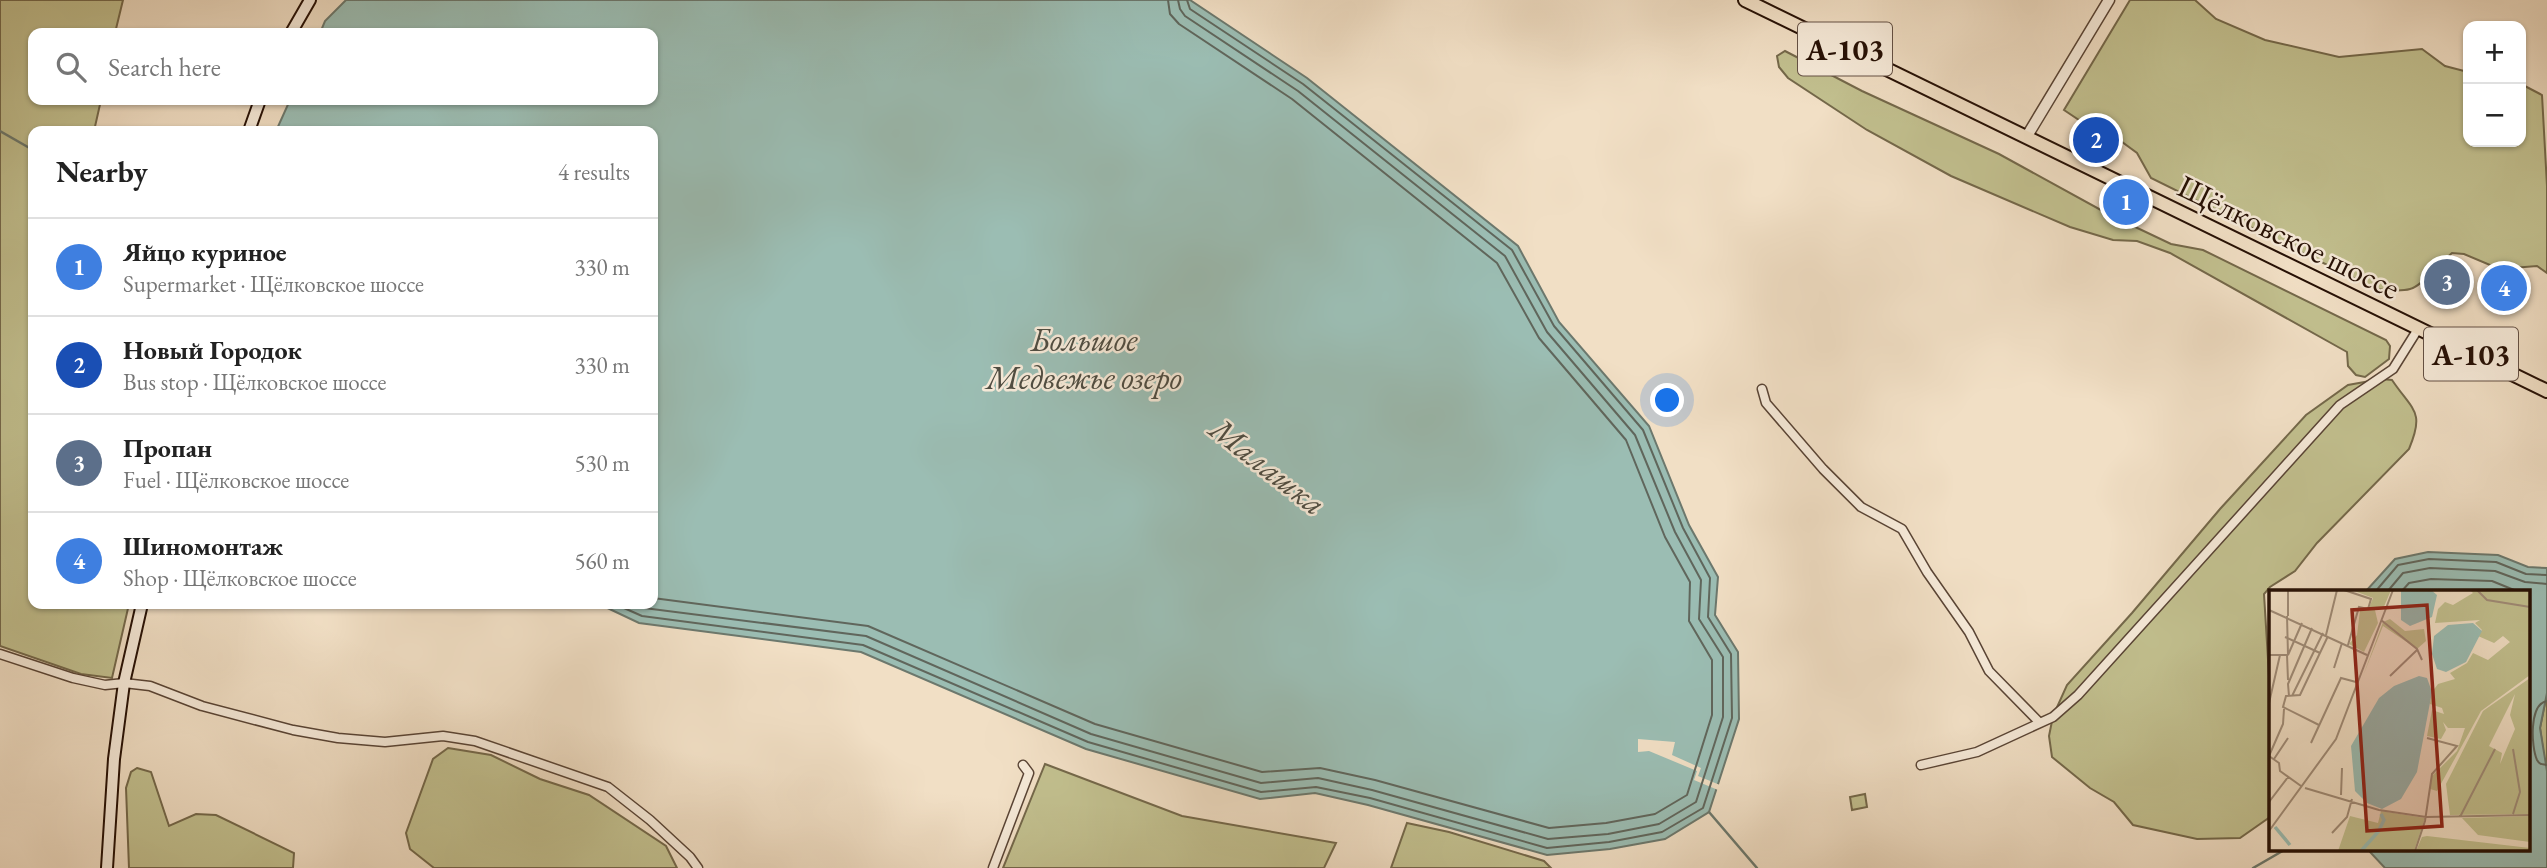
<!DOCTYPE html>
<html lang="en">
<head>
<meta charset="utf-8">
<style>
  body { margin:0; font-family:"EB Garamond",serif; background:#f6f6f6; color:#222 }
  .controls { position:absolute; right:21px; top:21px; display:grid; overflow:hidden; border-radius:14px; box-shadow:0 2px 5px #0004 }
  .controls button { width:63px; height:63px; display:grid; place-items:center; padding:0; border:0; border-bottom:2px solid #e0e0e0; background:#fff; color:#222; font:35px sans-serif }
  .you { position:absolute; left:1668px; top:401px; width:24px; height:24px; margin:-18px; border:5px solid #fff; border-radius:50%; background:#1a73e8; box-shadow:0 0 0 10px #1a73e833 }
  .badge { display:grid; place-items:center; width:46px; height:46px; border-radius:50%; background:#8f2418; color:#fff; font-size:23px; font-weight:700 }
  .pin { position:absolute; translate:-50% -50%; border:4px solid #fff; box-shadow:0 2px 7px #0006 }
  .list { margin:0; padding:0; list-style:none }
  h2 { display:flex; justify-content:space-between; align-items:center; height:91px; margin:0; padding:0 28px; font-size:30px }
  h2 small { font-size:23px; font-weight:400; color:#767676 }
  .list li { display:grid; grid-template-columns:46px 1fr auto; gap:21px; align-items:center; box-sizing:border-box; height:98px; padding:0 28px; border-top:2px solid #e0e0e0 }
  .list b { display:block; font-size:26px; white-space:nowrap }
  .list p { margin:0; font-size:23px; white-space:nowrap; color:#767676 }
  .list em { font-size:23px; font-style:normal; color:#767676 }
  .icon { flex:none; width:38px; height:38px; fill:none; stroke:currentColor; stroke-width:2; stroke-linecap:round; stroke-linejoin:round }
  .map { position:relative; flex:none; width:2547px; height:868px; overflow:hidden }
  .search { position:absolute; background:#fff; box-shadow:0 2px 5px #0004; left:28px; top:28px; width:630px; height:77px; display:flex; align-items:center; gap:18px; box-sizing:border-box; padding:0 24px; border-radius:14px; color:#767676; font-size:26px }
  .panel { position:absolute; background:#fff; box-shadow:0 2px 5px #0004; left:28px; top:126px; width:630px; height:483px; border-radius:14px }
  .map>svg:first-child { display:block }
  .green { fill:#c2c08f; stroke:#74684a; stroke-width:2 }
  .water { fill:#9bbdb3; stroke:#6c786d; stroke-width:2 }
  .pier { fill:#f1dfc5 }
  .lines { fill:none; stroke-linecap:round; stroke-linejoin:round }
  .shore { stroke:#60665c; stroke-width:2 }
  .stream { stroke:#6c786d; stroke-width:2.5 }
  .minor-casing { stroke:#594435; stroke-width:11 }
  .tertiary-casing { stroke:#594435; stroke-width:13 }
  .secondary-casing { stroke:#261005; stroke-width:14 }
  .primary-casing { stroke:#261005; stroke-width:16 }
  .minor { stroke:#f6ead9; stroke-width:8 }
  .tertiary { stroke:#f6ead9; stroke-width:10 }
  .secondary { stroke:#f6ead9; stroke-width:10 }
  .primary { stroke:#f1dfc5; stroke-width:12 }
  .labels { text-anchor:middle; dominant-baseline:central; stroke-width:5; stroke-linejoin:round; paint-order:stroke }
  .shield { fill:#f6ead9; stroke:#645145; stroke-width:2 }
  .shield-label { font-size:30px; font-weight:bold; fill:#261005 }
  .street-label { font-size:32px; fill:#261005; stroke:#f6ead9 }
  .water-label { font-size:33px; font-style:italic; fill:#4f4d42; stroke:#f6ead9 }
  .inset-river { fill:none; stroke:#9bbdb3; stroke-width:3.5 }
  .inset-road { fill:none; stroke:#a08c78; stroke-width:2 }
  .view { fill:#8f2418; fill-opacity:0.15; stroke:#8f2418; stroke-width:3.5 }
  .inset-edge { fill:none; stroke:#261005; stroke-width:3.5 }
</style>
</head>
<body>
<div class="map">
<svg width="2547" height="868" viewBox="0 0 2547 868">
  <rect width="100%" height="100%" fill="#f1dfc5"/>
  <filter id="stains"><feTurbulence type="fractalNoise" baseFrequency=".00286" numOctaves="4"/><feColorMatrix values="0 0 0 0 .2 0 0 0 0 .09 0 0 0 0 .02 0 0 0 .5 -.17"/></filter>
  <radialGradient id="worn" r=".72"><stop offset=".6" stop-color="#630" stop-opacity="0"/><stop offset="1" stop-color="#630" stop-opacity=".3"/></radialGradient>
  <!-- green -->
  <g class="green">
    <path d="M 0,0 L 123,0 L 115,33 L 33,33 L 33,100 L 101,100 L 94,131 L 33,131 L 33,604 L 129,604 L 112,678 L 81,674 L 0,646 Z"/>
    <path d="M 2130,0 L 2195,0 L 2216,19 L 2265,40 L 2339,57 L 2422,49 L 2445,66 L 2468,72 L 2468,142 L 2521,142 L 2521,84 L 2542,95 L 2547,186 L 2547,273 L 2537,266 L 2512,268 L 2490,265 L 2464,254 L 2452,253 C 2442,262 2421,287 2410,289 C 2400,292 2387,290 2376,289 L 2151,178 L 2137,153 L 2107,131 L 2085,124 L 2064,110 Z"/>
    <path d="M 1785,51 L 1862,91 L 1999,154 L 2110,215 L 2171,244 L 2203,250 L 2386,340 L 2390,346 L 2389,359 L 2365,377 L 2356,375 L 2348,366 L 2347,352 L 2170,253 L 2137,241 L 2113,240 L 2070,227 L 1951,176 L 1867,130 L 1788,78 L 1779,67 L 1777,56 Z"/>
    <path d="M 2381,379 L 2392,380 C 2413,411 2425,411 2409,449 L 2317,543 L 2295,571 L 2270,587 L 2264,594 L 2270,692 L 2270,817 L 2240,838 L 2197,839 L 2133,825 L 2114,802 L 2090,788 L 2052,757 L 2049,736 L 2053,716 L 2067,685 L 2132,613 L 2220,509 L 2306,415 L 2348,385 Z"/>
    <path d="M 2547,693 L 2547,771 L 2546,771 L 2540,728 Z"/>
    <path d="M 448,748 L 491,755 L 540,779 L 589,795 L 666,846 L 677,868 L 434,868 L 410,849 L 406,833 L 433,759 Z"/>
    <path d="M 1045,764 L 1182,816 L 1336,843 L 1324,868 L 1003,868 Z"/>
    <path d="M 137,768 L 151,772 L 169,826 L 196,814 L 216,815 L 294,853 L 293,868 L 129,868 L 126,788 L 131,772 Z"/>
    <path d="M 1865,794 L 1867,807 L 1852,810 L 1850,797 Z"/>
    <path d="M 1407,823 L 1449,832 L 1544,861 L 1551,868 L 1391,868 Z"/>
  </g>
  <!-- water -->
  <g class="water">
    <path d="M 346,0 L 1190,0 L 1307,78 L 1518,246 L 1559,322 L 1649,426 L 1689,525 L 1718,577 L 1715,615 L 1738,652 L 1739,719 L 1709,812 L 1665,839 L 1610,849 L 1547,855 L 1368,805 L 1315,793 L 1260,799 L 1086,749 L 861,652 L 639,623 L 599,604 L 653,604 L 653,131 L 276,131 L 290,100 L 653,100 L 653,33 L 320,33 L 325,21 Z"/>
    <path d="M 2428,552 L 2498,555 L 2528,567 L 2547,568 L 2547,693 L 2540,728 L 2547,771 L 2547,868 L 2385,868 L 2370,852 L 2369,849 L 2528,849 L 2528,592 L 2366,591 L 2395,559 Z"/>
  </g>
  <!-- pier -->
  <path class="pier" d="M 1638,739 L 1675,742 L 1672,755 L 1701,768 L 1698,776 L 1720,785 L 1724,778 L 1718,798 L 1718,790 L 1694,780 L 1697,771 L 1649,751 L 1638,752 Z"/>
  <g class="lines">
    <!-- shore -->
    <g class="shore">
      <path d="M 2375,592 L 2398,565 L 2429,559 L 2496,562 L 2526,574 L 2547,575"/>
      <path d="M 2387,592 L 2403,573 L 2430,568 L 2495,571 L 2525,582 L 2547,584"/>
      <path d="M 2401,592 L 2409,583 L 2431,579 L 2492,581 L 2519,592"/>
      <path d="M 653,598 L 868,626 L 1095,724 L 1262,772 L 1320,768 L 1375,780 L 1549,828 L 1606,823 L 1655,814 L 1687,795 L 1712,715 L 1712,660 L 1689,621 L 1690,582 L 1665,537 L 1626,440 L 1539,338 L 1497,263 L 1292,99 L 1179,24 L 1170,14 L 1168,0"/>
      <path d="M 615,604 L 642,616 L 863,645 L 1088,742 L 1261,792 L 1316,787 L 1370,798 L 1547,848 L 1609,842 L 1662,832 L 1703,808 L 1732,718 L 1731,654 L 1708,617 L 1710,578 L 1683,528 L 1643,430 L 1554,326 L 1512,250 L 1303,84 L 1190,9 L 1187,0"/>
      <path d="M 635,604 L 644,608 L 866,636 L 1091,734 L 1261,783 L 1318,778 L 1372,790 L 1548,839 L 1608,834 L 1659,824 L 1696,802 L 1723,717 L 1723,657 L 1699,619 L 1701,580 L 1675,532 L 1635,435 L 1547,332 L 1505,256 L 1298,91 L 1185,16 L 1180,9 L 1178,0"/>
      <path d="M 2547,701 C 2529,704 2531,746 2537,760 C 2540,765 2542,764 2547,765"/>
    </g>
    <!-- stream -->
    <g class="stream">
      <path d="M 0,131 L 33,150"/>
      <path d="M 1709,812 L 1757,868"/>
      <path d="M 2253,868 L 2286,849"/>
    </g>
    <!-- minor casing -->
    <g class="minor-casing">
      <g id="minor">
        <path d="M 1762,389 L 1766,403 L 1823,469 L 1861,507 L 1902,529 L 1927,572 L 1969,632 L 1989,671 L 2039,722"/>
        <path d="M 0,654 L 73,678 L 105,685 L 124,683 L 150,686 L 202,706 L 293,730 L 338,738 L 385,742 L 443,736 L 475,741 L 608,787 L 650,820 L 690,857 L 698,868"/>
        <path d="M 1921,765 L 1977,752 L 2053,717 L 2078,695 L 2340,405 L 2393,369 L 2418,329"/>
        <path d="M 993,868 L 1029,773 L 1023,765"/>
      </g>
    </g>
    <!-- tertiary casing -->
    <g class="tertiary-casing">
      <path id="tertiary" d="M 2027,136 L 2109,0"/>
    </g>
    <!-- secondary casing -->
    <g class="secondary-casing">
      <g id="secondary">
        <path d="M 291,33 L 310,0"/>
        <path d="M 249,131 L 260,100"/>
        <path d="M 107,868 L 114,759 L 124,683 L 142,604"/>
      </g>
    </g>
    <!-- primary casing -->
    <g class="primary-casing">
      <path id="primary" d="M 1745,0 L 2547,391"/>
    </g>
    <!-- minor -->
    <use href="#minor" class="minor"/>
    <!-- tertiary -->
    <use href="#tertiary" class="tertiary"/>
    <!-- secondary -->
    <use href="#secondary" class="secondary"/>
    <!-- primary -->
    <use href="#primary" class="primary"/>
  </g>
  <g class="labels">
    <!-- shield labels -->
    <g class="shield">
      <rect x="1798" y="22.5" width="94" height="53" rx="5"/>
      <rect x="2424" y="327.5" width="94" height="53" rx="5"/>
    </g>
    <g class="shield-label">
      <text x="1845" y="49">А-103</text>
      <text x="2471" y="354">А-103</text>
    </g>
    <!-- street labels -->
    <g class="street-label">
      <text transform="translate(2289 237) rotate(26)">Щёлковское шоссе</text>
    </g>
    <!-- water labels -->
    <g class="water-label">
      <text x="1084" y="339">Большое<tspan x="1084" dy="38">Медвежье озеро</tspan></text>
      <text transform="translate(1268 466) rotate(38)">Малашка</text>
    </g>
  </g>
  <!-- overview -->
  <g transform="translate(2269 590)">
    <rect width="261" height="261" fill="#f1dfc5"/>
    <path d="M 83,0 L 122,0 L 114,19 L 106,20 L 109,33 L 95,62 L 80,54 L 88,45 L 91,20 L 100,18 L 104,8 ZM 201,0 L 261,0 L 261,85 L 212,121 L 168,201 L 161,199 L 163,186 L 188,161 L 196,138 L 179,138 L 174,132 L 177,140 L 172,149 L 158,146 L 163,120 L 175,124 L 173,118 L 161,114 L 163,102 L 169,94 L 186,89 L 181,83 L 198,73 L 204,63 L 219,70 L 241,52 L 234,46 L 225,53 L 209,46 L 213,40 L 206,33 L 211,30 L 166,33 L 169,19 L 176,12 L 184,15 L 204,3 ZM 121,29 L 136,41 L 155,39 L 157,51 L 148,59 L 114,36 L 94,86 L 114,32 ZM 261,88 L 261,224 L 181,225 L 177,194 L 214,121 ZM 246,104 L 241,125 L 246,139 L 231,174 L 233,163 L 220,156 ZM 112,221 L 156,228 L 145,261 L 69,261 L 81,226 L 109,233 ZM 261,226 L 261,252 L 209,245 L 193,228 ZM 158,246 L 261,258 L 261,261 L 147,261 L 153,247 Z" fill="#c2c08f" fill-rule="evenodd"/>
    <path d="M 132,0 L 162,0 L 168,5 L 163,27 L 141,36 L 132,30 ZM 204,33 L 213,41 L 197,72 L 177,82 L 168,79 L 163,64 L 165,46 L 179,35 ZM 150,86 L 158,88 L 163,102 L 148,182 L 132,209 L 113,219 L 98,213 L 86,201 L 82,156 L 110,108 L 125,96 Z" fill="#9bbdb3"/>
    <path class="inset-river" d="M 6,237 L 21,255M 92,261 L 109,242 L 115,230 L 112,224"/>
    <path class="inset-road" d="M 75,0 L 102,9 L 99,19 L 90,17 L 79,55M 208,0 L 218,10 L 261,17M 0,20 L 98,65M 18,26 L 19,65 L 33,33M 19,26 L 19,0M 112,30 L 148,59 L 153,70M 57,45 L 68,0M 16,47 L 51,63M 0,65 L 18,65 L 19,90M 65,78 L 73,53M 121,86 L 148,60M 20,106 L 19,94 L 43,38M 23,106 L 54,43M 0,113 L 11,65M 50,135 L 14,117 L 17,106 L 31,105 L 59,46M 42,153 L 72,88 L 87,92M 244,159 L 251,202 L 244,224M 0,166 L 10,173 L 11,181 L 32,196M 0,166 L 14,134 L 15,119M 5,169 L 19,148M 36,198 L 110,220 L 157,227 L 261,225M 72,205 L 73,178M 0,212 L 19,187M 191,227 L 226,159M 0,241 L 67,149 L 124,0M 63,243 L 78,227 L 83,209M 146,261 L 156,231 L 163,184 L 188,156 L 158,148"/>
    <path class="view" d="M 158,15 L 173,236 L 98,241 L 83,20 Z"/>
    <rect width="261" height="261" class="inset-edge"/>
  </g>
  <rect width="100%" height="100%" filter="url(#stains)"/>
  <rect width="100%" height="100%" fill="url(#worn)"/>
</svg>
<div class="controls">
<button>+</button>
<button>−</button>
</div>
<div class="you"></div>
<div class="pin badge" style="left:2126px;top:202px;background:#3f7fe0">1</div>
<div class="pin badge" style="left:2096px;top:140px;background:#1a4fb4">2</div>
<div class="pin badge" style="left:2447px;top:282px;background:#5c6f8a">3</div>
<div class="pin badge" style="left:2504px;top:288px;background:#3f7fe0">4</div>
<div class="search"><svg class="icon" aria-label="search" viewBox="0 0 24 24"><circle cx="10" cy="10" r="6"/><path d="M15 15l6 6"/></svg>Search here</div>
<section class="panel">
<h2>Nearby<small>4 results</small></h2>
<ul class="list">
<li><span class="badge" style="background:#3f7fe0">1</span><div><b>Яйцо куриное</b><p>Supermarket · Щёлковское шоссе</p></div><em>330 m</em></li>
<li><span class="badge" style="background:#1a4fb4">2</span><div><b>Новый Городок</b><p>Bus stop · Щёлковское шоссе</p></div><em>330 m</em></li>
<li><span class="badge" style="background:#5c6f8a">3</span><div><b>Пропан</b><p>Fuel · Щёлковское шоссе</p></div><em>530 m</em></li>
<li><span class="badge" style="background:#3f7fe0">4</span><div><b>Шиномонтаж</b><p>Shop · Щёлковское шоссе</p></div><em>560 m</em></li>
</ul>
</section>
</div>
</body>
</html>
